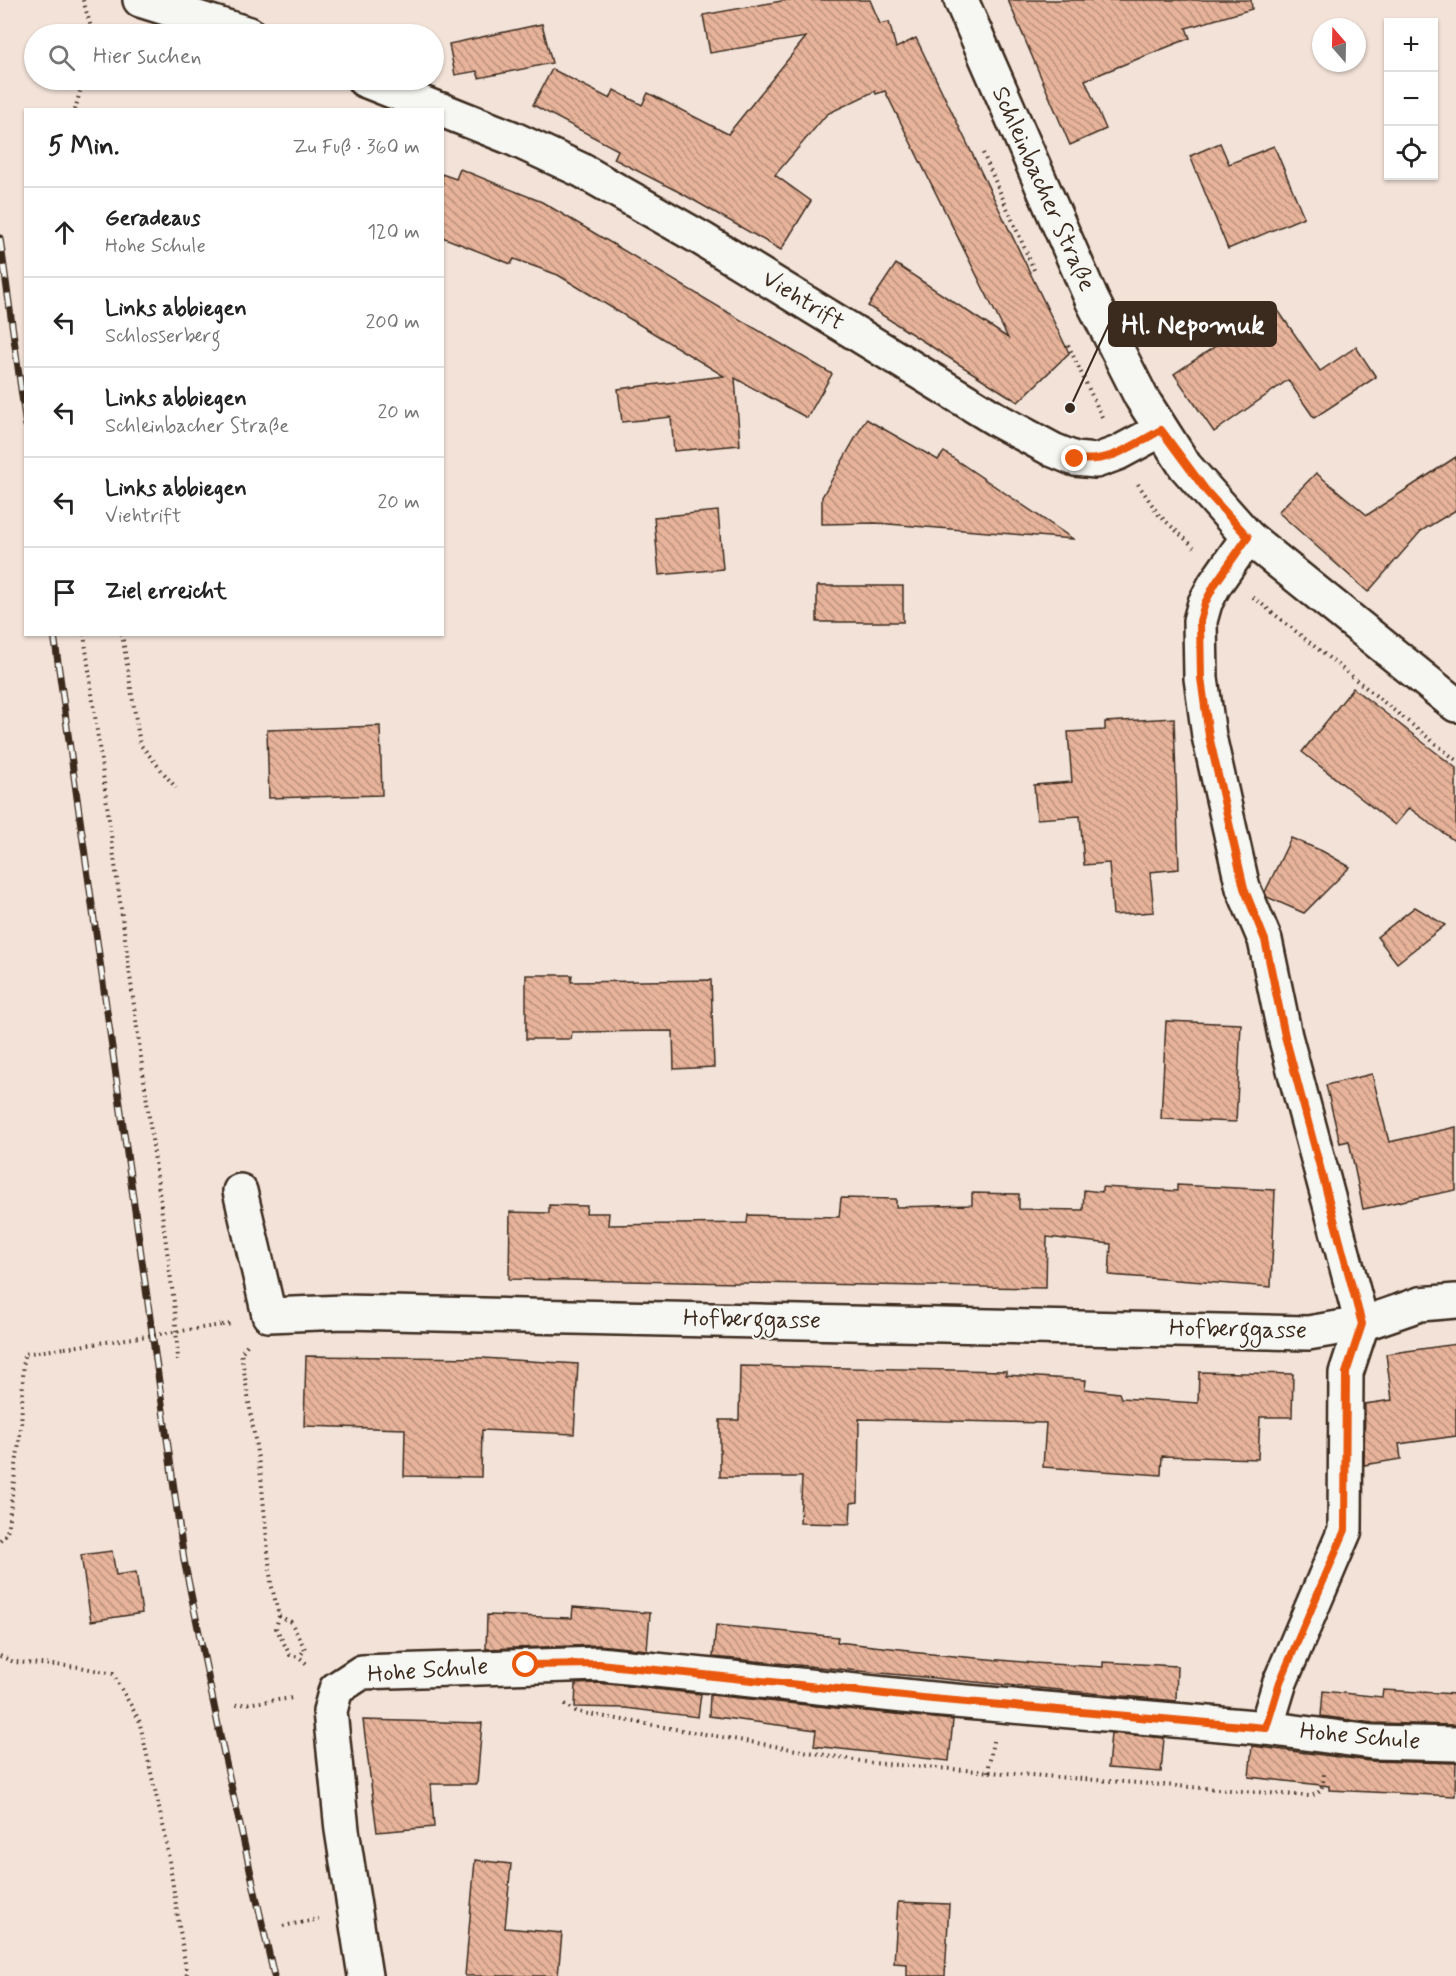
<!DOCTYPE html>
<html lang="de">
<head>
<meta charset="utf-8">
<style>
  body { margin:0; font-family:Mynerve,sans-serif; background:#f6f6f6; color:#222 }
  .controls { position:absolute; right:18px; top:18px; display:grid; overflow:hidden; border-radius:0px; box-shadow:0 2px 4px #0004 }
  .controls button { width:54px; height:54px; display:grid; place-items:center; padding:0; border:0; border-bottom:2px solid #e0e0e0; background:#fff; color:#222; font:30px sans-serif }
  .compass { position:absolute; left:1312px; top:18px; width:54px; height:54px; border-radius:50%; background:#fff; box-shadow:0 2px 4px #0004; rotate:340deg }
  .stop { position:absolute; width:18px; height:18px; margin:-14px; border:4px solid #ea580c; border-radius:50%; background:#fff }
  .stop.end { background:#ea580c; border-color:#fff; box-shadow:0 2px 6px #0008 }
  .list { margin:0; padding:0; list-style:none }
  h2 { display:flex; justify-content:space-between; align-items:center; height:78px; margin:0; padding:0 24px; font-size:26px }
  h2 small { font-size:20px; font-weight:400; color:#767676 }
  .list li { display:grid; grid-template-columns:39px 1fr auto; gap:18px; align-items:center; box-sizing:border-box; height:90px; padding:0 24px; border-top:2px solid #e0e0e0 }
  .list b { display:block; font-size:22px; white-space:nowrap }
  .list p { margin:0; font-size:20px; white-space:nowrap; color:#767676 }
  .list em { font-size:20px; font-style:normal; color:#767676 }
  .icon { flex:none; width:33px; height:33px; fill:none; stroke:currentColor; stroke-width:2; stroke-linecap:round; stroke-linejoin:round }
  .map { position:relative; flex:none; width:1456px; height:1976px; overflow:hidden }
  .search { position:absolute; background:#fff; box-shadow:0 2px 4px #0004; left:24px; top:24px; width:420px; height:66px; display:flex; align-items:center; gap:15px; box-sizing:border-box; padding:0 21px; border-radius:33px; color:#767676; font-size:22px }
  .panel { position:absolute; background:#fff; box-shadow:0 2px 4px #0004; left:24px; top:108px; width:420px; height:528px; border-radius:0px }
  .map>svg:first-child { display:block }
  .building { fill:url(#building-back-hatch); stroke:#3b2a1e; stroke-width:1.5 }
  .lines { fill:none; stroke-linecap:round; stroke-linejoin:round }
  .minor-casing { stroke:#3b2a1e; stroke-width:38 }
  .secondary-casing { stroke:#3b2a1e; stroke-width:38 }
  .path { stroke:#3b2a1e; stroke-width:4; stroke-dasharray:1.5 4.5; stroke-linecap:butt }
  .minor { stroke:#f6f6f2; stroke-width:33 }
  .secondary { stroke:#f6f6f2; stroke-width:33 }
  .rail-casing { stroke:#3b2a1e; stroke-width:7 }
  .rail { stroke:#f6f6f2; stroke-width:4.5; stroke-dasharray:14; stroke-linecap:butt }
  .path-bridge { stroke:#3b2a1e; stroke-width:4; stroke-dasharray:1.5 4.5; stroke-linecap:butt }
  .route { stroke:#ea580c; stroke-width:8 }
  .labels { text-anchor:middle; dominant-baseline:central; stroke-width:4.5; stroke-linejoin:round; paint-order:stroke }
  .street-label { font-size:24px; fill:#3b2a1e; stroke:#f6f6f2 }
  .leader { fill:none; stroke:#3b2a1e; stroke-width:2 }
  .callout-dot { fill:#3b2a1e; stroke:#f6f6f2; stroke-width:2 }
  .callout { fill:#3b2a1e; stroke:#3b2a1e; stroke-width:2 }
  .callout-label { font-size:26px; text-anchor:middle; font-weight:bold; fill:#fff }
</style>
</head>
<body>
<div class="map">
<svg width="1456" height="1976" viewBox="0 0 1456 1976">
  <defs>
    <pattern id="building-back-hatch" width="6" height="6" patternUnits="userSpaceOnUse" patternTransform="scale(1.5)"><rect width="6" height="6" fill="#e7b39a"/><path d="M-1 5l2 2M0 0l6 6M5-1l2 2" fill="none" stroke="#bc927d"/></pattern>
  </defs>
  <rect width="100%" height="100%" fill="#f2e2d8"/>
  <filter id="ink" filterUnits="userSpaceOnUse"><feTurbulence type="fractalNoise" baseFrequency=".0167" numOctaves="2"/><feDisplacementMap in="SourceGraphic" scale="12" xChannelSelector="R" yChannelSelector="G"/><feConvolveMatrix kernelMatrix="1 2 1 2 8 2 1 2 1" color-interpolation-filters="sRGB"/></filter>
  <g filter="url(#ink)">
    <!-- building -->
    <g class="building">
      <path d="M 787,0 L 870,0 L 880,24 L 889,22 L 896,48 L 916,38 L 1069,353 L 1018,402 L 868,306 L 896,264 L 1008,338 L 885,91 L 876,94 L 875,91 L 827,114 L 775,175 L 811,201 L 781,250 L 681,193 L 614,159 L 618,150 L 533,105 L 552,69 L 610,99 L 614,90 L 642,105 L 648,93 L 728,134 L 806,37 L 710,53 L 703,15 Z"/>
      <path d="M 1008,0 L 1251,0 L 1252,9 L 1186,28 L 1190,38 L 1085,80 L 1106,129 L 1070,145 Z"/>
      <path d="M 542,24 L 552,63 L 479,78 L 477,71 L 455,75 L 449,44 Z"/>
      <path d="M 1220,143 L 1229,164 L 1274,146 L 1304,217 L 1228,249 L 1190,156 Z"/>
      <path d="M 460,169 L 542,202 L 832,374 L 807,418 L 735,378 L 740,445 L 674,451 L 671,417 L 622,422 L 618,389 L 724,376 L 558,275 L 514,259 L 511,264 L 442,237 L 442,174 L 456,179 Z"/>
      <path d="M 1275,306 L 1320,371 L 1356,347 L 1376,377 L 1314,418 L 1288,380 L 1214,432 L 1174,374 Z"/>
      <path d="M 866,419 L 938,460 L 944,452 L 1073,539 L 876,523 L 822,524 L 822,497 Z"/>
      <path d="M 1456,457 L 1456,510 L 1421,531 L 1368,592 L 1278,512 L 1316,473 L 1367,515 Z"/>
      <path d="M 718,511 L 723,569 L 659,575 L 654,517 Z"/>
      <rect x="817" y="586" width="86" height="36"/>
      <path d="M 1353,688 L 1456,768 L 1456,842 L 1409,808 L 1395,825 L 1302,752 Z"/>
      <path d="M 1174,718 L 1179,869 L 1150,872 L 1154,912 L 1113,915 L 1109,863 L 1084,865 L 1080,816 L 1037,819 L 1034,785 L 1072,782 L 1068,732 L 1105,730 L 1105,722 Z"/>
      <path d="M 380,726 L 382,795 L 269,798 L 267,730 Z"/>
      <path d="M 1291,838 L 1322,851 L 1350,867 L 1304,913 L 1267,897 L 1265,892 Z"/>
      <path d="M 1415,907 L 1445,925 L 1397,963 L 1377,937 Z"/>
      <path d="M 526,975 L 572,975 L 571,982 L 711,980 L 714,1067 L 674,1069 L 673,1031 L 572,1032 L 571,1039 L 526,1039 Z"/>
      <path d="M 1166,1021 L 1241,1024 L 1236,1122 L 1161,1119 Z"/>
      <path d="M 1372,1074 L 1389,1142 L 1456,1127 L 1456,1190 L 1363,1209 L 1349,1141 L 1340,1143 L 1326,1085 Z"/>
      <path d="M 1177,1185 L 1275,1190 L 1271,1287 L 1109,1275 L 1111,1244 L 1047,1237 L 1046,1288 L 509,1279 L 510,1212 L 549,1213 L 549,1205 L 587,1206 L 586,1213 L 609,1213 L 608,1225 L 747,1223 L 748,1215 L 839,1217 L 841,1198 L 896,1199 L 896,1207 L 972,1205 L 972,1193 L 1019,1194 L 1019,1209 L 1083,1210 L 1084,1190 L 1102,1192 L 1102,1187 L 1177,1191 Z"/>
      <path d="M 1456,1344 L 1456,1436 L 1399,1444 L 1401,1459 L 1364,1465 L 1365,1404 L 1392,1400 L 1386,1354 Z"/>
      <path d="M 306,1356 L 483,1358 L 578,1364 L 574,1434 L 482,1430 L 481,1477 L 404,1476 L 405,1429 L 304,1426 Z"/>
      <path d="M 740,1366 L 1006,1371 L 1006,1375 L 1086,1380 L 1085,1389 L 1119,1393 L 1121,1398 L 1198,1403 L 1199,1372 L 1293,1374 L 1292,1417 L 1260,1417 L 1258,1459 L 1162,1456 L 1161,1475 L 1043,1467 L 1046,1423 L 859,1419 L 858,1502 L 851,1503 L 850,1524 L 800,1523 L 802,1477 L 720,1477 L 720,1420 L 739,1420 Z"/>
      <path d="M 112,1551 L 116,1575 L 136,1572 L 142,1613 L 91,1621 L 81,1555 Z"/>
      <path d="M 573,1607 L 650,1613 L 647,1650 L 599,1645 L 486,1649 L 487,1615 L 572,1618 Z"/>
      <path d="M 716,1625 L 838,1637 L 837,1642 L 909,1650 L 909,1652 L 1033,1663 L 1103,1667 L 1103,1662 L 1177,1666 L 1176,1701 L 713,1657 Z"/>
      <path d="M 598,1683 L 701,1694 L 698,1717 L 625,1708 L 575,1707 L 576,1684 Z"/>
      <path d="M 1383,1690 L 1456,1694 L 1456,1725 L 1373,1723 L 1321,1716 L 1323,1691 L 1382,1697 Z"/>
      <path d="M 710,1695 L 953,1720 L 949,1761 L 814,1746 L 816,1730 L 709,1716 Z"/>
      <path d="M 363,1720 L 482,1723 L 477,1784 L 431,1784 L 434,1827 L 377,1832 Z"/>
      <path d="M 1111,1733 L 1164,1738 L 1161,1772 L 1108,1768 Z"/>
      <path d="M 1252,1746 L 1370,1761 L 1456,1763 L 1455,1796 L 1329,1790 L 1329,1786 L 1249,1777 Z"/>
      <path d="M 475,1860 L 511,1864 L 505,1928 L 562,1933 L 558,1976 L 465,1976 Z"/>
      <path d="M 898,1902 L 949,1904 L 945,1976 L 907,1976 L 907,1964 L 894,1963 Z"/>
    </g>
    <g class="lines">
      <!-- minor casing -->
      <g class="minor-casing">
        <g id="minor">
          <path d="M 140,0 L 249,34"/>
          <path d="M 364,80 L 440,110"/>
          <path d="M 442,110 L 512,138 L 581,170 L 702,239 L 999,421 L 1053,450 L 1075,459 L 1096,461 L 1118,453 L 1161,430"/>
          <path d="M 1248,537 L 1215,584 L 1205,603 L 1200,621 L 1201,678 L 1209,736 L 1243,888 L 1265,940 L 1285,1036 L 1362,1324 L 1346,1373 L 1345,1530 L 1280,1682 L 1266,1728"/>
          <path d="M 240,1191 L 269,1315 L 344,1312 L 1308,1333 L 1362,1324 L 1420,1304 L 1456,1301"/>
          <path d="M 365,1976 L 342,1830 L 330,1711 L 336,1689 L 362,1672 L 599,1664 L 932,1699 L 1266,1728 L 1372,1742 L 1456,1744"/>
        </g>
      </g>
      <!-- secondary casing -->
      <g class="secondary-casing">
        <path id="secondary" d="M 961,0 L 1092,300 L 1141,397 L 1185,466 L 1248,537 L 1456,705"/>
      </g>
      <!-- path -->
      <g class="path">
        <path d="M 83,0 L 93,34"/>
        <path d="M 75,110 L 83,80"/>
        <path d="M 983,153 L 1035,272"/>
        <path d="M 1068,345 L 1103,419"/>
        <path d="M 1138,484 L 1159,515 L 1194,547"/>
        <path d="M 1253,597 L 1456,760"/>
        <path d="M 84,634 L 175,1310 L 178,1361"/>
        <path d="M 122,634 L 140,744 L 176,788"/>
        <path d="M 222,1325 L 233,1324"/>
        <path d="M 247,1345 L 241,1353 L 261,1477 L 271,1583 L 279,1616 L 276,1628 L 290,1655 L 299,1657 L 308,1665"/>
        <path d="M 0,1540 L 7,1533 L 21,1428 L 24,1354 L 65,1348"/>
        <path d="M 279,1616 L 291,1622 L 305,1649 L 299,1657"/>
        <path d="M 0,1656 L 14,1662 L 80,1667 L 113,1674 L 139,1720 L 165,1834 L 187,1976"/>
        <path d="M 565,1704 L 577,1712 L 872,1763 L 1309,1796 C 1323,1794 1323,1785 1324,1773"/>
        <path d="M 236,1705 L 294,1698"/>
        <path d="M 988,1772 L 993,1741"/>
        <path d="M 283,1926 L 319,1919"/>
      </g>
      <!-- minor -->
      <use href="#minor" class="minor"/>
      <!-- secondary -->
      <use href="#secondary" class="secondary"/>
      <!-- rail casing -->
      <g class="rail-casing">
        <g id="rail">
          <path d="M 0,238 L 26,425"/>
          <path d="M 54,634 L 184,1560 L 224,1754 L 274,1976"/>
        </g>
      </g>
      <!-- rail -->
      <use href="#rail" class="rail"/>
      <!-- path-bridge -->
      <path class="path-bridge" d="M 65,1348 L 222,1325"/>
    </g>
  </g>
  <g class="lines" filter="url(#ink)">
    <!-- route -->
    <path class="route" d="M 526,1665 L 599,1664 L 932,1699 L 1266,1728 L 1280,1682 L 1345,1530 L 1346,1373 L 1362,1324 L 1285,1036 L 1265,940 L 1244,888 L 1209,736 L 1201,678 L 1200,621 L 1205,603 L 1215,584 L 1248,537 L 1207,492 L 1161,430 C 1130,447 1111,463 1075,459"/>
  </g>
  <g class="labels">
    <!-- street labels -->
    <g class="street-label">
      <text transform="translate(1043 189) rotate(66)">Schleinbacher Straße</text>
      <text transform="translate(803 301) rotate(32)">Viehtrift</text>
      <text transform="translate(752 1320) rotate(1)">Hofberggasse</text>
      <text transform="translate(1238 1330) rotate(1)">Hofberggasse</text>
      <text transform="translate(428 1671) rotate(-4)">Hohe Schule</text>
      <text transform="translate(1360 1737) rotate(5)">Hohe Schule</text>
    </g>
  </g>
  <!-- callouts -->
  <path class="leader" d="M1070 408L1109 324"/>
  <circle class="callout-dot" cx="1070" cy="408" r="6"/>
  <rect class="callout" x="1109" y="302" width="167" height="44" rx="6"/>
  <g class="callout-label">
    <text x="1193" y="333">Hl. Nepomuk</text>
  </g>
</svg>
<div class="controls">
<button>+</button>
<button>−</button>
<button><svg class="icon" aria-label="locate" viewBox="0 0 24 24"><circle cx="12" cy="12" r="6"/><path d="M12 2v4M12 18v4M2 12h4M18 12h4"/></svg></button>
</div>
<svg class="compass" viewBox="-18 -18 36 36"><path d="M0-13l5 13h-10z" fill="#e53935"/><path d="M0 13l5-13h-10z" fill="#767676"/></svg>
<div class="stop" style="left:526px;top:1665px"></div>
<div class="stop end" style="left:1075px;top:459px"></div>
<div class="search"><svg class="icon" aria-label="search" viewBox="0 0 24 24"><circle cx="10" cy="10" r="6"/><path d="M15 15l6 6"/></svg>Hier suchen</div>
<section class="panel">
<h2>5 Min.<small>Zu Fuß · 360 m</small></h2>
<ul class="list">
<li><svg class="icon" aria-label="ahead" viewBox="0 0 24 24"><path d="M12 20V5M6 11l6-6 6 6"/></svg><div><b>Geradeaus</b><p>Hohe Schule</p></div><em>120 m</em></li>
<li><svg class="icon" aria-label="left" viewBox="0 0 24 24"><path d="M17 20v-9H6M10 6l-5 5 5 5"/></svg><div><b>Links abbiegen</b><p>Schlosserberg</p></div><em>200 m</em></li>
<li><svg class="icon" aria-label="left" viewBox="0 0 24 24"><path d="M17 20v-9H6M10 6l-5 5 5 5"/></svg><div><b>Links abbiegen</b><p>Schleinbacher Straße</p></div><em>20 m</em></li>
<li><svg class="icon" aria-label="left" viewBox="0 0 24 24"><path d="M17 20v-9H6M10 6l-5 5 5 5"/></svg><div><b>Links abbiegen</b><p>Viehtrift</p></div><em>20 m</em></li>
<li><svg class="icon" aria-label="arrive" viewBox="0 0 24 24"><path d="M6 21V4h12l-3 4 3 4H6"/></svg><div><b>Ziel erreicht</b></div></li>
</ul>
</section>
</div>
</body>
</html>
